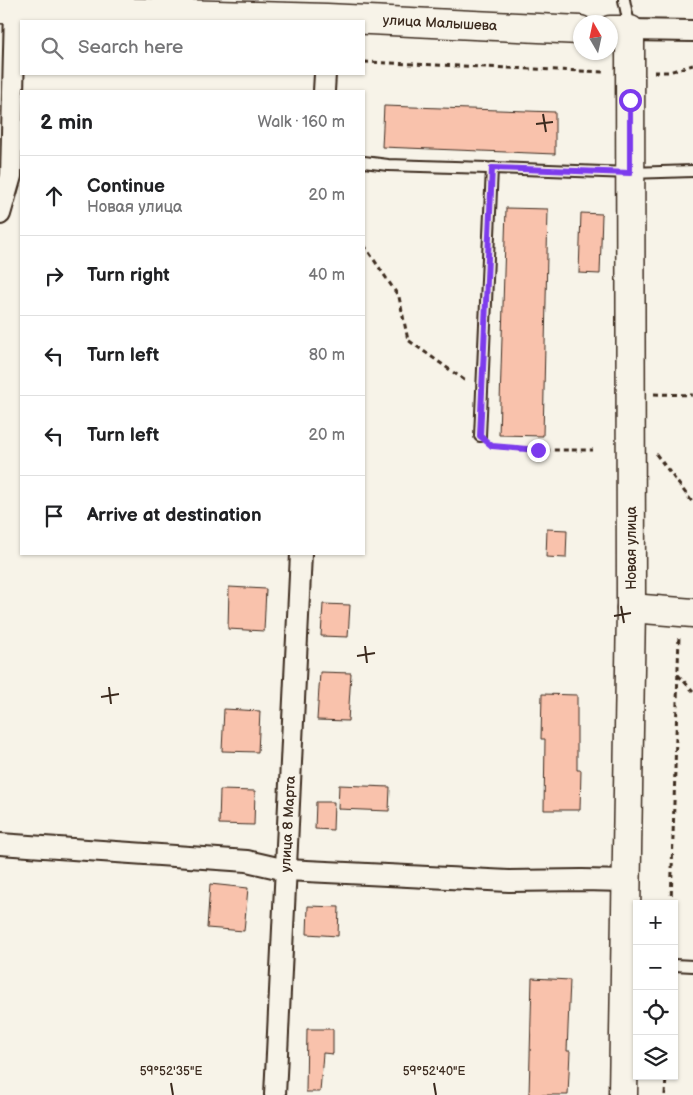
<!DOCTYPE html>
<html lang="en">
<head>
<meta charset="utf-8">
<style>
  body { margin:0; font-family:"Balsamiq Sans",sans-serif; background:#f2f2f2; color:#202124 }
  .controls { position:absolute; right:15px; bottom:15px; display:grid; overflow:hidden; border-radius:0px; box-shadow:0 1px 4px #0004 }
  .controls button { width:45px; height:45px; display:grid; place-items:center; padding:0; border:0; border-bottom:1px solid #e0e0e0; background:#fff; color:#202124; font:25px sans-serif }
  .compass { position:absolute; left:573px; top:15px; width:45px; height:45px; border-radius:50%; background:#fff; box-shadow:0 1px 4px #0004; rotate:351deg }
  .stop { position:absolute; width:15px; height:15px; margin:-11px; border:4px solid #7c3aed; border-radius:50%; background:#fff }
  .stop.end { background:#7c3aed; border-color:#fff; box-shadow:0 1px 5px #0008 }
  .list { margin:0; padding:0; list-style:none }
  h2 { display:flex; justify-content:space-between; align-items:center; height:65px; margin:0; padding:0 20px; font-size:21px }
  h2 small { font-size:16px; font-weight:400; color:#757577 }
  .list li { display:grid; grid-template-columns:32px 1fr auto; gap:15px; align-items:center; box-sizing:border-box; height:80px; padding:0 20px; border-top:1px solid #e0e0e0 }
  .list b { display:block; font-size:19px; white-space:nowrap }
  .list p { margin:0; font-size:16px; white-space:nowrap; color:#757577 }
  .list em { font-size:16px; font-style:normal; color:#757577 }
  .icon { flex:none; width:28px; height:28px; fill:none; stroke:currentColor; stroke-width:2; stroke-linecap:round; stroke-linejoin:round }
  .map { position:relative; flex:none; width:693px; height:1095px; overflow:hidden }
  .search { position:absolute; background:#fff; box-shadow:0 1px 4px #0004; left:20px; top:20px; width:345px; height:55px; display:flex; align-items:center; gap:12px; box-sizing:border-box; padding:0 18px; border-radius:0px; color:#757577; font-size:19px }
  .panel { position:absolute; background:#fff; box-shadow:0 1px 4px #0004; left:20px; top:90px; width:345px; height:465px; border-radius:0px }
  .map>svg:first-child { display:block }
  .building { fill:#f9c2ac; stroke:#3b2a1e }
  .lines { fill:none; stroke-linecap:round; stroke-linejoin:round }
  .lane-casing { stroke:#3b2a1e; stroke-width:14 }
  .street-casing { stroke:#3b2a1e; stroke-width:24 }
  .secondary-casing { stroke:#3b2a1e; stroke-width:31 }
  .path { stroke:#3b2a1e; stroke-width:3; stroke-dasharray:5 4; stroke-linecap:butt }
  .lane { stroke:#f7f3e8; stroke-width:10 }
  .street { stroke:#f7f3e8; stroke-width:20 }
  .secondary { stroke:#f7f3e8; stroke-width:28 }
  .route { stroke:#7c3aed; stroke-width:6 }
  .ticks { fill:none; stroke:#3b2a1e; stroke-width:2 }
  .labels { text-anchor:middle; dominant-baseline:central; stroke-width:4; stroke-linejoin:round; paint-order:stroke }
  .street-label { font-size:14px; fill:#3b2a1e; stroke:#f7f3e8 }
  .ticks-label { font-size:12px; text-anchor:middle; fill:#3b2a1e; stroke:#f7f3e8; stroke-width:4; stroke-linejoin:round; paint-order:stroke }
</style>
</head>
<body>
<div class="map">
<svg width="693" height="1095" viewBox="0 0 693 1095">
  <rect width="100%" height="100%" fill="#f7f3e8"/>
  <filter id="ink" filterUnits="userSpaceOnUse"><feTurbulence type="fractalNoise" baseFrequency=".02" numOctaves="2"/><feDisplacementMap in="SourceGraphic" scale="10" xChannelSelector="R" yChannelSelector="G"/><feConvolveMatrix kernelMatrix="1 2 1 2 8 2 1 2 1" color-interpolation-filters="sRGB"/></filter>
  <g filter="url(#ink)">
    <!-- building -->
    <g class="building">
      <path d="M 384,106 L 555,112 L 555,154 L 382,147 Z"/>
      <path d="M 506,208 L 548,209 L 543,436 L 499,435 Z"/>
      <path d="M 581,213 L 602,214 L 600,274 L 579,273 Z"/>
      <path d="M 547,529 L 567,530 L 566,558 L 546,557 Z"/>
      <path d="M 229,587 L 266,589 L 264,631 L 228,629 Z"/>
      <path d="M 323,604 L 350,605 L 348,637 L 321,636 Z"/>
      <path d="M 320,672 L 351,673 L 348,721 L 317,720 Z"/>
      <path d="M 542,694 L 577,695 L 577,770 L 581,770 L 580,810 L 544,810 L 545,739 L 541,739 Z"/>
      <path d="M 224,709 L 260,711 L 258,752 L 222,751 Z"/>
      <path d="M 339,785 L 390,787 L 389,811 L 338,809 Z"/>
      <path d="M 220,790 L 255,791 L 254,825 L 219,824 Z"/>
      <path d="M 316,802 L 334,802 L 333,830 L 315,829 Z"/>
      <path d="M 210,884 L 248,888 L 244,931 L 207,928 Z"/>
      <path d="M 308,906 L 339,907 L 338,936 L 307,934 Z"/>
      <path d="M 532,978 L 570,980 L 567,1051 L 570,1051 L 568,1095 L 529,1095 Z"/>
      <path d="M 307,1029 L 333,1029 L 333,1054 L 323,1053 L 320,1092 L 306,1092 Z"/>
    </g>
    <g class="lines">
      <!-- lane casing -->
      <g class="lane-casing">
        <g id="lane">
          <path d="M 624,0 L 630,29"/>
          <path d="M 364,162 L 388,165 L 487,168"/>
          <path d="M 480,436 L 492,168 L 630,173 L 693,171"/>
          <path d="M 674,965 L 693,966"/>
        </g>
      </g>
      <!-- street casing -->
      <g class="street-casing">
        <g id="street">
          <path d="M 630,30 L 693,31"/>
          <path d="M 324,91 L 325,74"/>
          <path d="M 0,214 L 11,176 L 15,9"/>
          <path d="M 0,844 L 247,861 L 286,870 L 509,881 L 582,880 L 626,881"/>
          <path d="M 275,1095 L 301,554"/>
        </g>
      </g>
      <!-- secondary casing -->
      <g class="secondary-casing">
        <g id="secondary">
          <path d="M 0,9 L 327,18 L 580,30"/>
          <path d="M 610,30 L 630,30 L 631,608 L 623,1095"/>
          <path d="M 631,608 L 693,613"/>
        </g>
      </g>
      <!-- path -->
      <g class="path">
        <path d="M 364,62 L 605,72"/>
        <path d="M 654,72 L 669,72 L 693,65"/>
        <path d="M 364,245 L 399,297 L 408,340 L 467,382"/>
        <path d="M 654,394 L 693,395"/>
        <path d="M 491,446 L 538,450 L 593,450"/>
        <path d="M 656,454 L 693,503"/>
        <path d="M 678,675 L 693,691"/>
        <path d="M 671,904 L 679,635"/>
        <path d="M 665,1095 L 666,1076"/>
      </g>
      <!-- lane -->
      <use href="#lane" class="lane"/>
      <!-- street -->
      <use href="#street" class="street"/>
      <!-- secondary -->
      <use href="#secondary" class="secondary"/>
    </g>
  </g>
  <g class="lines" filter="url(#ink)">
    <!-- route -->
    <path class="route" d="M 538,450 L 492,446 L 480,436 L 492,168 L 630,173 L 630,100"/>
  </g>
  <!-- ticks -->
  <path class="ticks" d="M 543,114 L 546,132M 536,124 L 553,122M 621,606 L 624,623M 614,616 L 631,613M 365,646 L 367,663M 357,656 L 375,653M 109,687 L 111,704M 101,697 L 119,694M 171,1083 L 173,1095M 434,1083 L 436,1095"/>
  <g class="labels">
    <!-- street labels -->
    <g class="street-label">
      <text transform="translate(440 23) rotate(3)">улица Малышева</text>
      <text transform="translate(631 548) rotate(-90)">Новая улица</text>
      <text transform="translate(288 824) rotate(-87)">улица 8 Марта</text>
    </g>
  </g>
  <g class="ticks-label">
    <text x="171" y="1075">59°52'35"E</text>
    <text x="434" y="1075">59°52'40"E</text>
  </g>
</svg>
<div class="controls">
<button>+</button>
<button>−</button>
<button><svg class="icon" aria-label="locate" viewBox="0 0 24 24"><circle cx="12" cy="12" r="6"/><path d="M12 2v4M12 18v4M2 12h4M18 12h4"/></svg></button>
<button><svg class="icon" aria-label="layers" viewBox="0 0 24 24"><path d="M12 4l9 5-9 5-9-5zM3 14l9 5 9-5"/></svg></button>
</div>
<svg class="compass" viewBox="-18 -18 36 36"><path d="M0-13l5 13h-10z" fill="#e53935"/><path d="M0 13l5-13h-10z" fill="#757577"/></svg>
<div class="stop" style="left:630px;top:100px"></div>
<div class="stop end" style="left:538px;top:450px"></div>
<div class="search"><svg class="icon" aria-label="search" viewBox="0 0 24 24"><circle cx="10" cy="10" r="6"/><path d="M15 15l6 6"/></svg>Search here</div>
<section class="panel">
<h2>2 min<small>Walk · 160 m</small></h2>
<ul class="list">
<li><svg class="icon" aria-label="ahead" viewBox="0 0 24 24"><path d="M12 20V5M6 11l6-6 6 6"/></svg><div><b>Continue</b><p>Новая улица</p></div><em>20 m</em></li>
<li><svg class="icon" aria-label="right" viewBox="0 0 24 24"><path d="M7 20v-9h11M14 6l5 5-5 5"/></svg><div><b>Turn right</b></div><em>40 m</em></li>
<li><svg class="icon" aria-label="left" viewBox="0 0 24 24"><path d="M17 20v-9H6M10 6l-5 5 5 5"/></svg><div><b>Turn left</b></div><em>80 m</em></li>
<li><svg class="icon" aria-label="left" viewBox="0 0 24 24"><path d="M17 20v-9H6M10 6l-5 5 5 5"/></svg><div><b>Turn left</b></div><em>20 m</em></li>
<li><svg class="icon" aria-label="arrive" viewBox="0 0 24 24"><path d="M6 21V4h12l-3 4 3 4H6"/></svg><div><b>Arrive at destination</b></div></li>
</ul>
</section>
</div>
</body>
</html>
